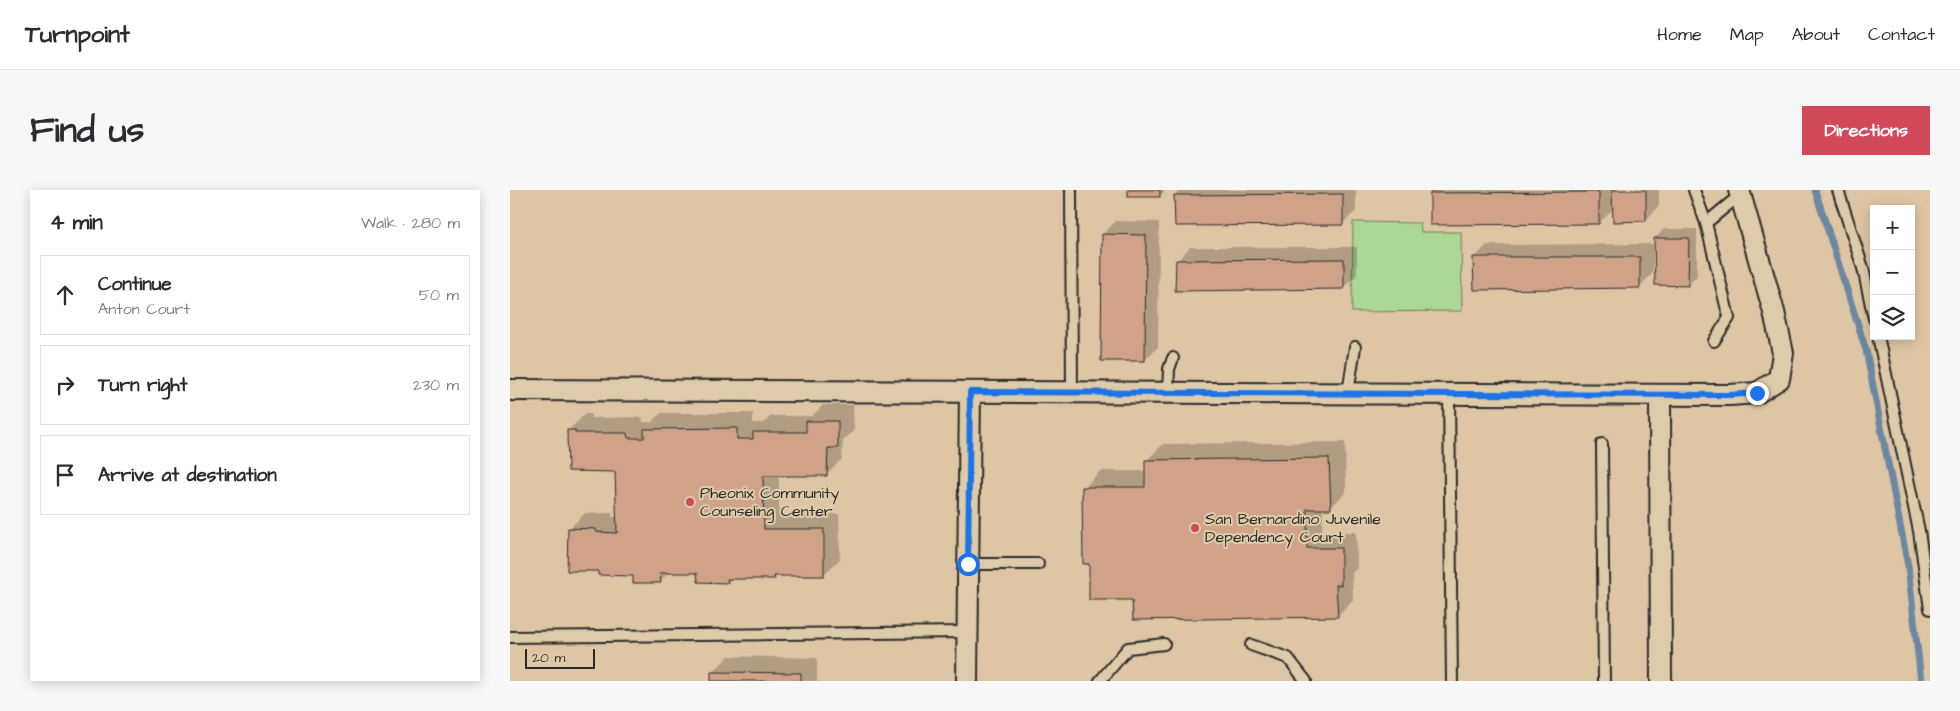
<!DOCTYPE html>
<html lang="en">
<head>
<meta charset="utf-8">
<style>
  body { margin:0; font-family:"Architects Daughter",sans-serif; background:#f7f7f7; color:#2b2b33 }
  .controls { position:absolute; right:15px; top:15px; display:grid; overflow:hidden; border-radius:0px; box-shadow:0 2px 12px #0003 }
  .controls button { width:45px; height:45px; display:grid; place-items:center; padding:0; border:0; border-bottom:1px solid #e1e1e2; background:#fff; color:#2b2b33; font:25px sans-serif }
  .scale { position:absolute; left:15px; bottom:12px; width:70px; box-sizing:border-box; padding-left:5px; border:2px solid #2b2b2b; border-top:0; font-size:14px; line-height:18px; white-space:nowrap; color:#2b2b2b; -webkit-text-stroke:4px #decba9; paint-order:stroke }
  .stop { position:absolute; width:15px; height:15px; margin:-11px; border:4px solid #1a73e8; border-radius:50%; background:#fff }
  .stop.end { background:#1a73e8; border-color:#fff; box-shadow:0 1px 5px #0008 }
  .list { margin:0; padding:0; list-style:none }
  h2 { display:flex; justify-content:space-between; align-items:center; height:65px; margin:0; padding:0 20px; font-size:21px }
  h2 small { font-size:16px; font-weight:400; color:#7c7c81 }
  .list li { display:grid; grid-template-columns:32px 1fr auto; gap:15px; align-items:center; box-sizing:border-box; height:80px; margin:0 10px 10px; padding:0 10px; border:1px solid #e1e1e2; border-radius:0px }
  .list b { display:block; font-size:19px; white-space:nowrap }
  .list p { margin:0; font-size:16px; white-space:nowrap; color:#7c7c81 }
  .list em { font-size:16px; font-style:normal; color:#7c7c81 }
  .icon { flex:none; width:28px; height:28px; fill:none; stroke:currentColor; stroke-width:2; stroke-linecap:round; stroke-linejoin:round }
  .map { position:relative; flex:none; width:1420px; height:491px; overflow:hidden; border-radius:0px }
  header { display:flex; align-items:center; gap:30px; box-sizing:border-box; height:70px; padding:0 25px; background:#fff; border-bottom:1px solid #e1e1e2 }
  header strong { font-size:24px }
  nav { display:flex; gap:28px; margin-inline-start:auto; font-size:18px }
  .intro { display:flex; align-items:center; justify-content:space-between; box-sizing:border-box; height:120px; padding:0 30px }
  h1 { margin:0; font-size:35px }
  .button { padding:12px 22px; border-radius:0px; background:#d1495b; color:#fff; font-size:18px; font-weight:700 }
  main { display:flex; gap:30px; padding:0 30px }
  aside { flex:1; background:#fff; border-radius:0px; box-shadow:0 2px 12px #0003 }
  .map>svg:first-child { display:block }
  .green { fill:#acd795; stroke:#6c8160 }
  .shadow { fill:#0003 }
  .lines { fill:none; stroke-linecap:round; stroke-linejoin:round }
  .stream { stroke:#6b88a2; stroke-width:7 }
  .building { fill:#d0a288; stroke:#2b2b2b }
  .service-casing { stroke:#2b2b2b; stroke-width:14 }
  .minor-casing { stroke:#2b2b2b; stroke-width:24 }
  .service { stroke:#decba9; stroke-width:10 }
  .minor { stroke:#decba9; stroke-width:20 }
  .route { stroke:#1a73e8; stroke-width:6 }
  .poi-dot { fill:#d1495b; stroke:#decba9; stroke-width:2 }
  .labels { text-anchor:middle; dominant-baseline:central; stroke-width:4; stroke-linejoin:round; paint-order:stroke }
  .poi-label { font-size:16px; fill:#2b2b2b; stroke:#decba9; text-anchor:start }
</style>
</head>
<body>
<header>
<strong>Turnpoint</strong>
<nav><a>Home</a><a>Map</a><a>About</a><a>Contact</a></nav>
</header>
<div class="intro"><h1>Find us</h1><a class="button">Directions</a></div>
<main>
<aside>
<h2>4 min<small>Walk · 280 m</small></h2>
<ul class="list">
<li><svg class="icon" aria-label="ahead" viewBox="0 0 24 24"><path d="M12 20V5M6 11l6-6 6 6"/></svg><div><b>Continue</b><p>Anton Court</p></div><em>50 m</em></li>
<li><svg class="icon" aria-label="right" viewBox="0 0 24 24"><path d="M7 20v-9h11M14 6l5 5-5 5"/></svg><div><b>Turn right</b></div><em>230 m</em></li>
<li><svg class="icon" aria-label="arrive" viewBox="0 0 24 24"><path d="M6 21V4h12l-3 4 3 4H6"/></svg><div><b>Arrive at destination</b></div></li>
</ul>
</aside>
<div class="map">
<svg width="1420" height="491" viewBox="0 0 1420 491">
  <rect width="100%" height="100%" fill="#dec5a4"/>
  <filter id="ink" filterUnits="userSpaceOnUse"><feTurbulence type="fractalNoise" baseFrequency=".02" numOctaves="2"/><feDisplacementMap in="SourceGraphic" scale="10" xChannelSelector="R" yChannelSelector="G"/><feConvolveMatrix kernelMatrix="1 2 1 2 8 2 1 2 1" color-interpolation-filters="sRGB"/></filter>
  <g filter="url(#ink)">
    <!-- green -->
    <path class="green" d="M 843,32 L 910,33 L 911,42 L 951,42 L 952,121 L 842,122 Z"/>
    <!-- shadow -->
    <g class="shadow">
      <path d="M 619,0 L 656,0 L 649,6 Z"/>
      <path d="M 670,0 L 846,0 L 846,21 L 832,34 L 665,5 Z"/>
      <path d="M 925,0 L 1149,0 L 1149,16 L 1136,30 L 1104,18 L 1089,33 L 921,4 Z"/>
      <path d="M 606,31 L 649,32 L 648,157 L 635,170 L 593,44 Z"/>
      <path d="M 1154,39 L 1187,39 L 1187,86 L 1178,95 L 1145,49 Z"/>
      <path d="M 1143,54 L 1143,83 L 1129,97 L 964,68 L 977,55 Z"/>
      <path d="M 680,57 L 847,57 L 847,85 L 833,98 L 667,71 Z"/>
      <path d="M 313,215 L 343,215 L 344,240 L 333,251 L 332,269 L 316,285 L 269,285 L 269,324 L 329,324 L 330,369 L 313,385 L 268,384 L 264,388 L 222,388 L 218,392 L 188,382 L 160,382 L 150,391 L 124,384 L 89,379 L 59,339 L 75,323 L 102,323 L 102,327 L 108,327 L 107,281 L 59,240 L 75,224 L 81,224 L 81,228 L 132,227 L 133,232 L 142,232 L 151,223 L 243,223 L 243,233 L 254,233 L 261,226 L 302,226 Z"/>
      <path d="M 835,252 L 836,302 L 820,318 L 813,318 L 812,342 L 846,342 L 847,378 L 842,383 L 843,410 L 827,426 L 624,409 L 580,372 L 574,298 L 590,281 L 636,281 L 636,271 L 653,254 Z"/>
      <path d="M 219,466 L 307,468 L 307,491 L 203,491 L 203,482 Z"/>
    </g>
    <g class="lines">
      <!-- stream -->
      <path class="stream" d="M 1305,0 L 1356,160 L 1398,376 L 1411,491"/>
    </g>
    <!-- building -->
    <g class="building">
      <rect x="618" y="0" width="32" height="7"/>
      <path d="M 1102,0 L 1136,0 L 1136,31 L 1103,32 Z"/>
      <path d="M 1089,2 L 1089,34 L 920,35 L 920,3 Z"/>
      <path d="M 833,4 L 833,35 L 665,36 L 664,5 Z"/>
      <path d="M 592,44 L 636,45 L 635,171 L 591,171 Z"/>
      <path d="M 1144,48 L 1179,48 L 1178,96 L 1145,95 Z"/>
      <path d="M 963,67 L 1130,67 L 1130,98 L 964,100 Z"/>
      <path d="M 834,69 L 834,99 L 665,101 L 666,70 Z"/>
      <path d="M 296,231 L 328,231 L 328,258 L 318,258 L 317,286 L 253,286 L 254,339 L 314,339 L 314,386 L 264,386 L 265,389 L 217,389 L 218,393 L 188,392 L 187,383 L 150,383 L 151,393 L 123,393 L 123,386 L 88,385 L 88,381 L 57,381 L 58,338 L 86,339 L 86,342 L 107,343 L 105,282 L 58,281 L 57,240 L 65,240 L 65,243 L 117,243 L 118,248 L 134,248 L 134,239 L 227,238 L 227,249 L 243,249 L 243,242 L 296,242 Z"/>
      <path d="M 819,268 L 821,319 L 797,319 L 797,358 L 831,358 L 831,395 L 826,395 L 828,427 L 623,430 L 622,410 L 579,410 L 579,374 L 573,374 L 572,297 L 635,297 L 635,270 Z"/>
      <path d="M 201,482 L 291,483 L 291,491 L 201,491 Z"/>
    </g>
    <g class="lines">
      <!-- service casing -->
      <g class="service-casing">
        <g id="service">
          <path d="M 561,0 L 562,202"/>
          <path d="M 1184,0 L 1196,33 L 1219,128 L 1204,151"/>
          <path d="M 1328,0 L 1353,78 L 1364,129"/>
          <path d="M 1196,33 L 1230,5"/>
          <path d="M 1368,146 L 1409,341 L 1420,419"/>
          <path d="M 658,203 L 659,179 L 663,168"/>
          <path d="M 838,203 L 845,157"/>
          <path d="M 939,204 L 942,491"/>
          <path d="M 1092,254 L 1094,491"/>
          <path d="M 458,374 L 528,374"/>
          <path d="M 0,447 L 457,442"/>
          <path d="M 741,455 L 778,468 L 796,491"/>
          <path d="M 590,491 L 618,458 L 654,454"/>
        </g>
      </g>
      <!-- minor casing -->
      <g class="minor-casing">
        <g id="minor">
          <path d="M 0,200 L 1220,205 L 1247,203 L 1269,189 L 1273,163 L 1264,122 L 1229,0"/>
          <path d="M 1150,205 L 1151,491"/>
          <path d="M 457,491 L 460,202"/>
        </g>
      </g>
      <!-- service -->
      <use href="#service" class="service"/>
      <!-- minor -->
      <use href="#minor" class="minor"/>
    </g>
  </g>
  <g class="lines" filter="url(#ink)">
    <!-- route -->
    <path class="route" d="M 458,374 L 460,202 L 1220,205 L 1247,203"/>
  </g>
  <!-- markers -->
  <g class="poi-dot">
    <circle cx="180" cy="312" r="5"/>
    <circle cx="685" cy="338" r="5"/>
  </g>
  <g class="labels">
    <!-- poi labels -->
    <g class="poi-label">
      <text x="190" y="303">Pheonix Community<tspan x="190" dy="18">Counseling Center</tspan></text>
      <text x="695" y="329">San Bernardino Juvenile<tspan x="695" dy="18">Dependency Court</tspan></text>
    </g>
  </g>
</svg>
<div class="controls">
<button>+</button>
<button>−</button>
<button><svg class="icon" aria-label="layers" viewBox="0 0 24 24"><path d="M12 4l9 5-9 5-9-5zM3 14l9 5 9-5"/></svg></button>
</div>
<div class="scale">20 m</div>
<div class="stop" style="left:458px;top:374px"></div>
<div class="stop end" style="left:1247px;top:203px"></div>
</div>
</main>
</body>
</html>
